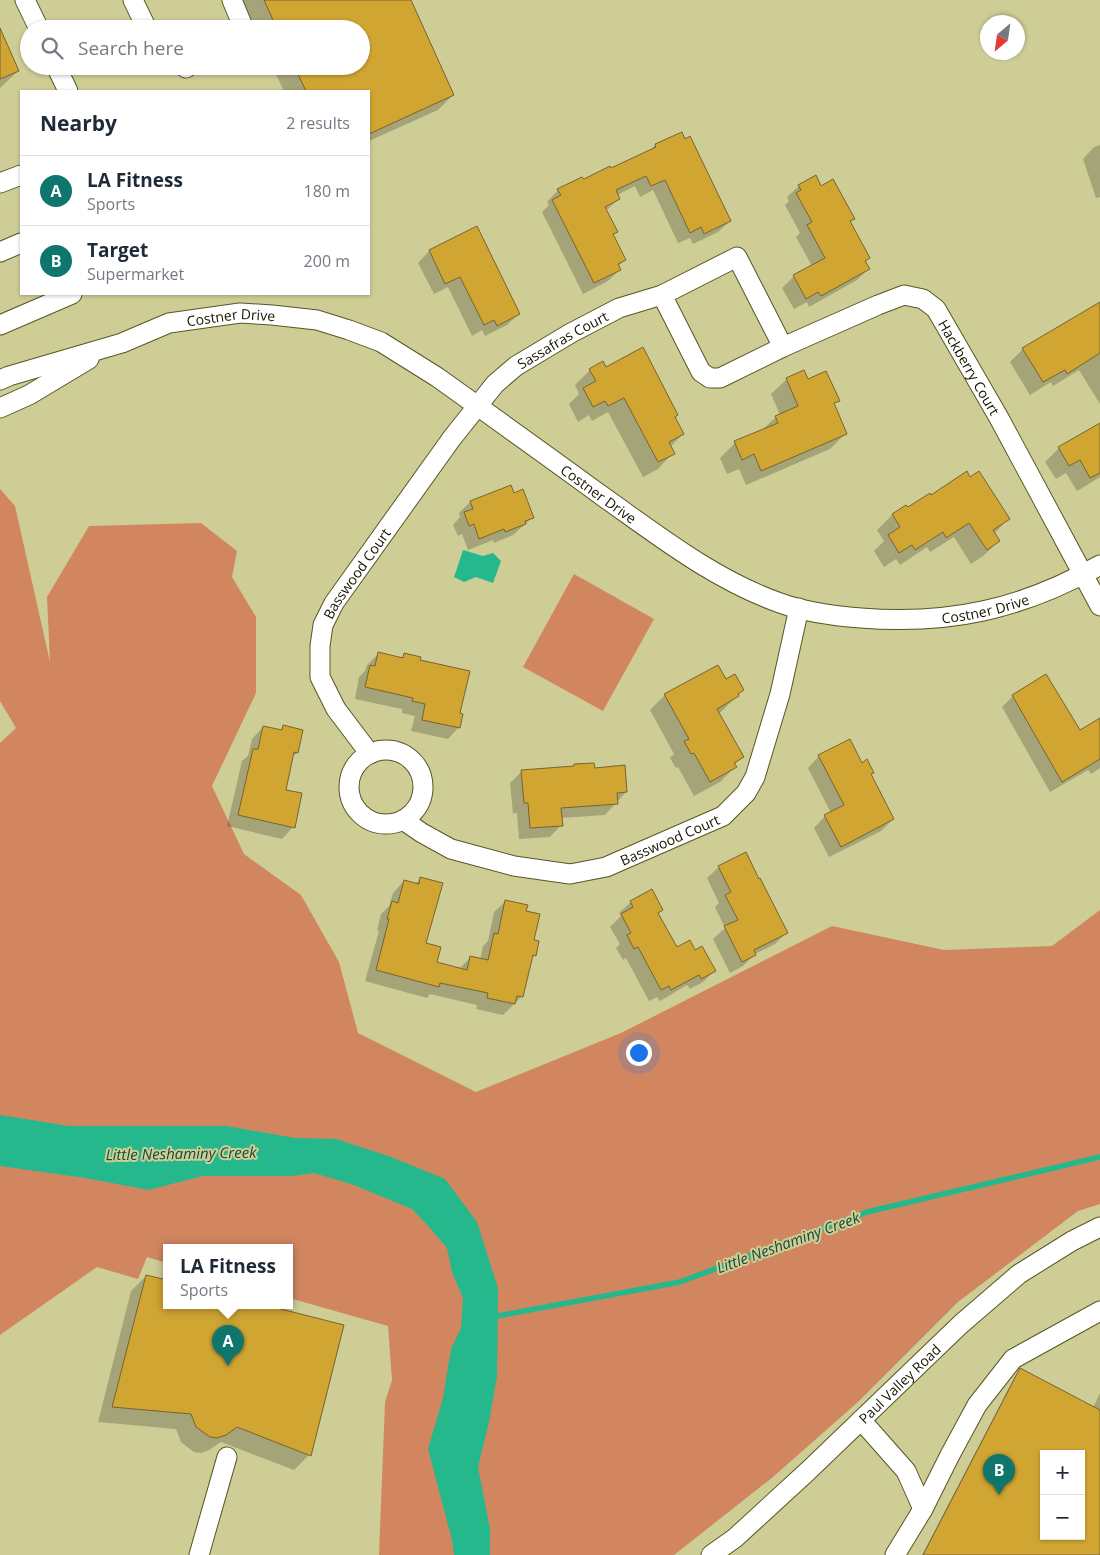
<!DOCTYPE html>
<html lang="en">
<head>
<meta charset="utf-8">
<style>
  body { margin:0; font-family:"Open Sans",sans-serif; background:#f6f6f7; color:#1f2937 }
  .controls { position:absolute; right:15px; bottom:15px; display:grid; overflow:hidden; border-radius:0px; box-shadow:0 1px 4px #0004 }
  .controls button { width:45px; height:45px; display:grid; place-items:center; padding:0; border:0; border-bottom:1px solid #e0e1e3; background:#fff; color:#1f2937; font:25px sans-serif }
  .compass { position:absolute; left:980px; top:15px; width:45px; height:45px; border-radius:50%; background:#fff; box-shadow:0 1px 4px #0004; rotate:209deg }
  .you { position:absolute; left:638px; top:1052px; width:18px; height:18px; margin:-12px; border:4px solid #fff; border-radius:50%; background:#1a73e8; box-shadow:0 0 0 8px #1a73e833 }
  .badge { display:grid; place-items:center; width:32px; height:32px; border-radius:50%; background:#0f766e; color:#fff; font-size:16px; font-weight:700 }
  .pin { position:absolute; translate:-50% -41px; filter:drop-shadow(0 1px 2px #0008) }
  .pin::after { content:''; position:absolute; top:26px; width:18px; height:15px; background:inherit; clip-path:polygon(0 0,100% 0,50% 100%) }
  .popup { position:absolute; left:163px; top:1244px; width:130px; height:65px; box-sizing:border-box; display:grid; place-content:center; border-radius:0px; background:#fff; filter:drop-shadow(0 1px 4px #0005); font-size:16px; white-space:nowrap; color:#747a83 }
  .popup b { font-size:19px; color:#1f2937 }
  .popup::after { content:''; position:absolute; left:50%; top:100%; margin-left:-10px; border:10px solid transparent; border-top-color:#fff }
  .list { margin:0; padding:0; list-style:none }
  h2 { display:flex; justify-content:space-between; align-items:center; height:65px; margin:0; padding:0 20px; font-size:21px }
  h2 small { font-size:16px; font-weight:400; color:#747a83 }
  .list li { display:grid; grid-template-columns:32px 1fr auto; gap:15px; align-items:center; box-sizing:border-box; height:70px; padding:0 20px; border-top:1px solid #e0e1e3 }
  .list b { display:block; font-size:19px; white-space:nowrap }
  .list p { margin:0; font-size:16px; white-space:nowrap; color:#747a83 }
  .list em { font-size:16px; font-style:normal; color:#747a83 }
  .icon { flex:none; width:28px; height:28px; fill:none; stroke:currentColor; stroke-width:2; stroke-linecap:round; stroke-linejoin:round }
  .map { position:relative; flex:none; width:1100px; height:1555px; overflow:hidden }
  .search { position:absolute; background:#fff; box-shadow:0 1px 4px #0004; left:20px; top:20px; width:350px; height:55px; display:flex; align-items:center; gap:12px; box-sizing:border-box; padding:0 18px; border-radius:28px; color:#747a83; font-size:19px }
  .panel { position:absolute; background:#fff; box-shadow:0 1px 4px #0004; left:20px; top:90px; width:350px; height:205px; border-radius:0px }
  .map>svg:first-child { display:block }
  .green { fill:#d28660 }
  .water { fill:#24b88c }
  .shadow { fill:#0003; fill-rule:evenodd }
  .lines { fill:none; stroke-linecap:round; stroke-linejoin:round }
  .stream { stroke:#24b88c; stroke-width:5.5 }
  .building { fill:#d0a532; stroke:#776332; fill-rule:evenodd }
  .minor-casing { stroke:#585623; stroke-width:21 }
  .minor { stroke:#fff; stroke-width:19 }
  .labels { text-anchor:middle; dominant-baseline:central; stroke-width:4; stroke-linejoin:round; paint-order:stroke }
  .street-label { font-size:14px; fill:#151402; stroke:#cecd96 }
  .water-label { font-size:15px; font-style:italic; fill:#124b38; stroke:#cecd96 }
</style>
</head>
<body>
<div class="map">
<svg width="1100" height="1555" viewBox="0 0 1100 1555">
  <rect width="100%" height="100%" fill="#cecd96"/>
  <!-- green -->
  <g class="green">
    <path d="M 0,489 L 15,506 L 50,662 L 47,597 L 89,526 L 201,523 L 237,551 L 232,577 L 256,617 L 256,693 L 212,786 L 244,854 L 301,895 L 339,962 L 358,1033 L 476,1092 L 621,1033 L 832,926 L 944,950 L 1052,946 L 1100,910 L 1100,1204 L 1078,1211 L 958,1302 L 858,1402 L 773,1477 L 674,1555 L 379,1555 L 385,1402 L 392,1380 L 388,1326 L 289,1298 L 289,1247 L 167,1247 L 167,1263 L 147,1257 L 138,1279 L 97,1267 L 0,1335 L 0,743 L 16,728 L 0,701 Z"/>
    <path d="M 574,574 L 654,619 L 603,711 L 523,667 Z"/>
  </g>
  <!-- water -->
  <g class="water">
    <path d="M 463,550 L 483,556 L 493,553 L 501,561 L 493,583 L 476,577 L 464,582 L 454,577 Z"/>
    <path d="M 0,1115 L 69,1126 L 226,1126 L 295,1138 L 336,1139 L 391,1157 L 445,1179 L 477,1222 L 498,1288 L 497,1376 L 489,1422 L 478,1467 L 490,1529 L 490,1555 L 454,1555 L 452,1540 L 428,1449 L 443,1398 L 451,1349 L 461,1328 L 463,1298 L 452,1272 L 447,1248 L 430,1228 L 412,1209 L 354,1185 L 314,1173 L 293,1176 L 202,1176 L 149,1190 L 85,1178 L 0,1166 Z"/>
  </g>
  <!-- shadow -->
  <g class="shadow">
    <path d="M 242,0 L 409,0 L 453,95 L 438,110 L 369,141 L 369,91 L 284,91 L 272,66 L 361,66 L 361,29 L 255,29 Z"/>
    <path d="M 0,31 L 18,71 L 0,88 Z"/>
    <path d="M 681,133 L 730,221 L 718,232 L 693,244 L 690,238 L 678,243 L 653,190 L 640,197 L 635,186 L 617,195 L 619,199 L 605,211 L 616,232 L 612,235 L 625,260 L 618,266 L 620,269 L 608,281 L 583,294 L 542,212 L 549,205 L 547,202 L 558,190 L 610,170 L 649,152 L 655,145 Z"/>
    <path d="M 1100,145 L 1100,197 L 1096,198 L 1083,159 L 1094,147 Z"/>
    <path d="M 799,186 L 821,187 L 853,218 L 849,223 L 869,258 L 864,263 L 868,269 L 857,280 L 809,307 L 807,302 L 794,309 L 782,288 L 794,276 L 812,266 L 796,237 L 800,233 L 785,205 L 789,201 L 787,197 Z"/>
    <path d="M 477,228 L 519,314 L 507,325 L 485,336 L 482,330 L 472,336 L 448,287 L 434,294 L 418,263 L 429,251 Z"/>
    <path d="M 1100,303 L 1100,404 L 1079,370 L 1053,386 L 1051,382 L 1030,395 L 1010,362 L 1023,349 Z"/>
    <path d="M 605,369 L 674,417 L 683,434 L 670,447 L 673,453 L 658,469 L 643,477 L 608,412 L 592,421 L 589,415 L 578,422 L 569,404 L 579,394 L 575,385 L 590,370 Z"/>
    <path d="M 787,379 L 838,401 L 833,405 L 845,434 L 830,449 L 746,485 L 739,469 L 727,474 L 720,458 L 735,443 L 761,431 L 776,417 L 780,415 L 771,394 Z"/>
    <path d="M 1100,424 L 1100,477 L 1077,491 L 1066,473 L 1056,479 L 1045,462 L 1059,448 Z"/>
    <path d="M 970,479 L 1008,519 L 994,534 L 999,541 L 983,556 L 971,564 L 954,537 L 930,552 L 927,547 L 900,565 L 896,559 L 884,567 L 874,551 L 884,541 L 877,530 L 892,515 L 906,507 L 907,509 Z"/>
    <path d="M 511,486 L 514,494 L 533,517 L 513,535 L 494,543 L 493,540 L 468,550 L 462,534 L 458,536 L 453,525 L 460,517 L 459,513 L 470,502 Z"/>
    <path d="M 378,654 L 401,658 L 405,654 L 418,661 L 459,727 L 448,739 L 411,731 L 415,716 L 402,713 L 402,709 L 355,699 L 359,677 L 365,671 L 367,665 Z"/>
    <path d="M 726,681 L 743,690 L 722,711 L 718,714 L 742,757 L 734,765 L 735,767 L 720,782 L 694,796 L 678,767 L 676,768 L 670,758 L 674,754 L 650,710 L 665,695 Z"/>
    <path d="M 1013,696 L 1079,732 L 1100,719 L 1100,768 L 1091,774 L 1088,770 L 1050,792 L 1002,707 Z"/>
    <path d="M 263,727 L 279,731 L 283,727 L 302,731 L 297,753 L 292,757 L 285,791 L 293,827 L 282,839 L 227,826 L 242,761 L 248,756 L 252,739 Z"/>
    <path d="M 819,756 L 861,764 L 870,775 L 893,819 L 881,831 L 829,857 L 814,828 L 825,816 L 831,813 L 808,768 Z"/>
    <path d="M 594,769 L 626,792 L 605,815 L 561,818 L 561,825 L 550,837 L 519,839 L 517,813 L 513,814 L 510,783 L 522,771 Z"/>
    <path d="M 719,867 L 786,933 L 775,944 L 755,954 L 743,966 L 730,973 L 713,939 L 725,928 L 715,907 L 719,903 L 707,878 Z"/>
    <path d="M 421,878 L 425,944 L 435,963 L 459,969 L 470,958 L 480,960 L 483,946 L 488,941 L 494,912 L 506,901 L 525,912 L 533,941 L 535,955 L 531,959 L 522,996 L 503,1015 L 476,1009 L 477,1005 L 430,994 L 427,998 L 365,981 L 379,931 L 377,930 L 381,914 L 389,906 L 393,893 L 404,881 L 415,884 Z"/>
    <path d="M 631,902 L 662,910 L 658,914 L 677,949 L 695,952 L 714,971 L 703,982 L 690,989 L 687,985 L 660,1001 L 657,997 L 649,1001 L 626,958 L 623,960 L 616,948 L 620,944 L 610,927 L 621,916 L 619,913 Z"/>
    <path d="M 146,1276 L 167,1305 L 260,1305 L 342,1326 L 309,1455 L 294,1470 L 221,1442 L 209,1450 L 201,1453 L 194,1452 L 181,1442 L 176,1429 L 98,1422 L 131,1291 Z"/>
    <path d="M 1020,1370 L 1093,1408 L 1100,1393 L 1100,1555 L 922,1555 L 1015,1376 ZM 1044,1454 L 1081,1454 L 1081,1536 L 1044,1536 Z"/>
  </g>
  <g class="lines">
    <!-- stream -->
    <path class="stream" d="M 492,1317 L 680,1282 L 867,1212 L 1100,1157"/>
  </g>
  <!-- building -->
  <g class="building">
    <path d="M 264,0 L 411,0 L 454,95 L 369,134 L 369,91 L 306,91 L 294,66 L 361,66 L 361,29 L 277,29 Z"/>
    <path d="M 0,28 L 19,71 L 0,79 Z"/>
    <path d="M 682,132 L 685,139 L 690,136 L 731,221 L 704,234 L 701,227 L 690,233 L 665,180 L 651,186 L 646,176 L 616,190 L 620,199 L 605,207 L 618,232 L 613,234 L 626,260 L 618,264 L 621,270 L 594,283 L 552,200 L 561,195 L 557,189 L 582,177 L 584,179 L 610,166 L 611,168 L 656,147 L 655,144 Z"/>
    <path d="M 816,175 L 821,186 L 833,179 L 855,219 L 850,221 L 870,258 L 865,261 L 870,269 L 821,296 L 818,292 L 806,299 L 793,275 L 825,258 L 807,225 L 812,222 L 796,193 L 801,190 L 798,185 Z"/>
    <path d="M 477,226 L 520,314 L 497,326 L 494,320 L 484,325 L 460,277 L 445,284 L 429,250 Z"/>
    <path d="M 1100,302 L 1100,353 L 1067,374 L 1065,370 L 1043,382 L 1022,348 Z"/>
    <path d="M 643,347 L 678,415 L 675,417 L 684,434 L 669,442 L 675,454 L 658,462 L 624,398 L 608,406 L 605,401 L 593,407 L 583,388 L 596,381 L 589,369 L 603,361 L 606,367 Z"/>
    <path d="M 804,370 L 808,379 L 826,371 L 840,401 L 834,403 L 847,434 L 761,471 L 754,454 L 742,460 L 734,441 L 778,423 L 775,416 L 798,406 L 786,378 Z"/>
    <path d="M 1100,423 L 1100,473 L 1090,478 L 1080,460 L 1069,466 L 1058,447 Z"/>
    <path d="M 967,471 L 970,477 L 979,471 L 1010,519 L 993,530 L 1000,541 L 987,550 L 969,523 L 946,538 L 943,532 L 915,550 L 912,545 L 899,553 L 888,535 L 900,527 L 892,514 L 906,505 L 908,507 L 930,493 L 931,495 Z"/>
    <path d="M 511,485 L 514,493 L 523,489 L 534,518 L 525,521 L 526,524 L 505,532 L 504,529 L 479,539 L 474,524 L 469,526 L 464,512 L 473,509 L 470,501 Z"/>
    <path d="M 378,652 L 403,658 L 404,653 L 421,657 L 420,660 L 470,671 L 460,713 L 463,714 L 460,728 L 422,720 L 425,704 L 412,701 L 413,698 L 365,687 L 370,665 L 375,666 Z"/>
    <path d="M 718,665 L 726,679 L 735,674 L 744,690 L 738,694 L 739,696 L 717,709 L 744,757 L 734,763 L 737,767 L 710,782 L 694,753 L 691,754 L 684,741 L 689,739 L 664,694 Z"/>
    <path d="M 1046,674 L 1080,730 L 1100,718 L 1100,759 L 1062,782 L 1012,695 Z"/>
    <path d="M 283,725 L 303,730 L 298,753 L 294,752 L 286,790 L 302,793 L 295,828 L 238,815 L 253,749 L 258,749 L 263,726 L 282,730 Z"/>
    <path d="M 850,739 L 862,763 L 867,759 L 874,773 L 871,774 L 894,819 L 841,847 L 824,815 L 844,805 L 818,755 Z"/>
    <path d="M 594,763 L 595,768 L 625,765 L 627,792 L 617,793 L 618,804 L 561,808 L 563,826 L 530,828 L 528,803 L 524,803 L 521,770 L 574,766 L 574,764 Z"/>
    <path d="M 746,852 L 759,879 L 760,878 L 788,933 L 754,950 L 756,955 L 742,962 L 724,926 L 738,920 L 725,895 L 731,892 L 718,866 Z"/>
    <path d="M 420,877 L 443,883 L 426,943 L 441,947 L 437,962 L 467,970 L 470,956 L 488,960 L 494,933 L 498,934 L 505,900 L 528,905 L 526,911 L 540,914 L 534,940 L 539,941 L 536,956 L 533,955 L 523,997 L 517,996 L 515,1004 L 487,998 L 488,993 L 440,983 L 439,987 L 376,970 L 389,919 L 387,919 L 392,901 L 398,903 L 404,880 L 419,884 Z"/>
    <path d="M 652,889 L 663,910 L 658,913 L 677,947 L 690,940 L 695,950 L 702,946 L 716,971 L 701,979 L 699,975 L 671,990 L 669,986 L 661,990 L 638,947 L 634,949 L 627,935 L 631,933 L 621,914 L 633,907 L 630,901 Z"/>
    <path d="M 146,1275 L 167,1280 L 167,1305 L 265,1305 L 344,1325 L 311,1456 L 237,1427 L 226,1435 L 217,1438 L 210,1437 L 196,1427 L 191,1414 L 112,1407 Z"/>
    <path d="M 1020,1368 L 1100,1410 L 1100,1555 L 923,1555 ZM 1044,1454 L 1081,1454 L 1081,1536 L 1044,1536 Z"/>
  </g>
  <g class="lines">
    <!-- minor casing -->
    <g class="minor-casing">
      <g id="minor">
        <path d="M 25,0 L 39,29"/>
        <path d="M 133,0 L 147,29"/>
        <path d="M 232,0 L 244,29"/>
        <path d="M 56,66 L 68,91"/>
        <path d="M 184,66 L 186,68 L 189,66"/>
        <path d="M 0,183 L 21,175"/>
        <path d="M 0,252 L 21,243"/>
        <path id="s1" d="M 662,295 L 701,372 L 710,378 L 720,378 L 783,347 L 878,305 L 904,295 L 923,299 L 936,309 L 999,418 L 1100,606"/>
        <path d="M 0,325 L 72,294"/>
        <path id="s2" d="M 0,380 L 9,376 L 122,343 L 169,323 L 240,313 L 272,315 L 317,320 L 349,330 L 381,342 L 437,377 C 493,417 549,457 605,498 C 660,537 715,580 780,603 C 805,612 834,616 861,618 C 950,625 1022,609 1100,565"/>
        <path d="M 0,408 L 29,395 L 89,359"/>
        <circle cx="386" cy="787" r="37"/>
        <path id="s3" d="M 370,754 L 336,709 L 320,677 L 320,646 L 323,625 L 334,603 L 452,438 L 495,384 L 516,366 L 571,333 L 619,308 L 662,295 L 737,257 L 783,347"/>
        <path id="s4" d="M 403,820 L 422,833 L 451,849 L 514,866 L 570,874 L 606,867 L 723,816 L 746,793 L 755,777 L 780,694 L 799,608"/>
        <path d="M 861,1420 L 906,1471 L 923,1509 L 895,1555"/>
        <path d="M 923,1509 L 950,1455 L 977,1405 L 1013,1359 L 1100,1311"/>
        <path d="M 199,1555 L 227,1457"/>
        <path id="s5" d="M 711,1555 L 735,1538 L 808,1471 L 961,1324 L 1019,1274 L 1072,1241 L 1100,1227"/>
      </g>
    </g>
    <!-- minor -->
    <use href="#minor" class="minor"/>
  </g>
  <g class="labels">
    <!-- street labels -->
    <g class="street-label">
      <text stroke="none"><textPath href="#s2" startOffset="241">Costner Drive</textPath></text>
      <text stroke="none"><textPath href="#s3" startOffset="522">Sassafras Court</textPath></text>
      <text stroke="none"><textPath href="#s1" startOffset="412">Hackberry Court</textPath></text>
      <text stroke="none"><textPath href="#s2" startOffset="661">Costner Drive</textPath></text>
      <text stroke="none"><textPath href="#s3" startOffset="206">Basswood Court</textPath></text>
      <text stroke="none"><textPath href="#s2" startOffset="1081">Costner Drive</textPath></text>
      <text stroke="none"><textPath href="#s4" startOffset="284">Basswood Court</textPath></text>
      <text stroke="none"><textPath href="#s5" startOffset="255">Paul Valley Road</textPath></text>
    </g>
    <!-- water labels -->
    <g class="water-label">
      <text transform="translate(181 1153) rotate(-1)">Little Neshaminy Creek</text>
      <text transform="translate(788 1242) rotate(-20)">Little Neshaminy Creek</text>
    </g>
  </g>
</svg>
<div class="controls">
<button>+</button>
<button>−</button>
</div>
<svg class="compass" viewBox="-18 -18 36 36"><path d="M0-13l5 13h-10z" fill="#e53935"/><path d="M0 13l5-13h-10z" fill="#747a83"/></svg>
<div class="you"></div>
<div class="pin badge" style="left:228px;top:1366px">A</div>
<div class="popup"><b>LA Fitness</b>Sports</div>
<div class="pin badge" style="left:999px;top:1495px">B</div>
<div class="search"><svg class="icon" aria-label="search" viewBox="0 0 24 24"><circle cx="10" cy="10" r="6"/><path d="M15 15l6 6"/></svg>Search here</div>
<section class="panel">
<h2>Nearby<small>2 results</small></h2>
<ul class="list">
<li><span class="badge">A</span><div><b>LA Fitness</b><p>Sports</p></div><em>180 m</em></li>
<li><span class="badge">B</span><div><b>Target</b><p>Supermarket</p></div><em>200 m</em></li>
</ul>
</section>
</div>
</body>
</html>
